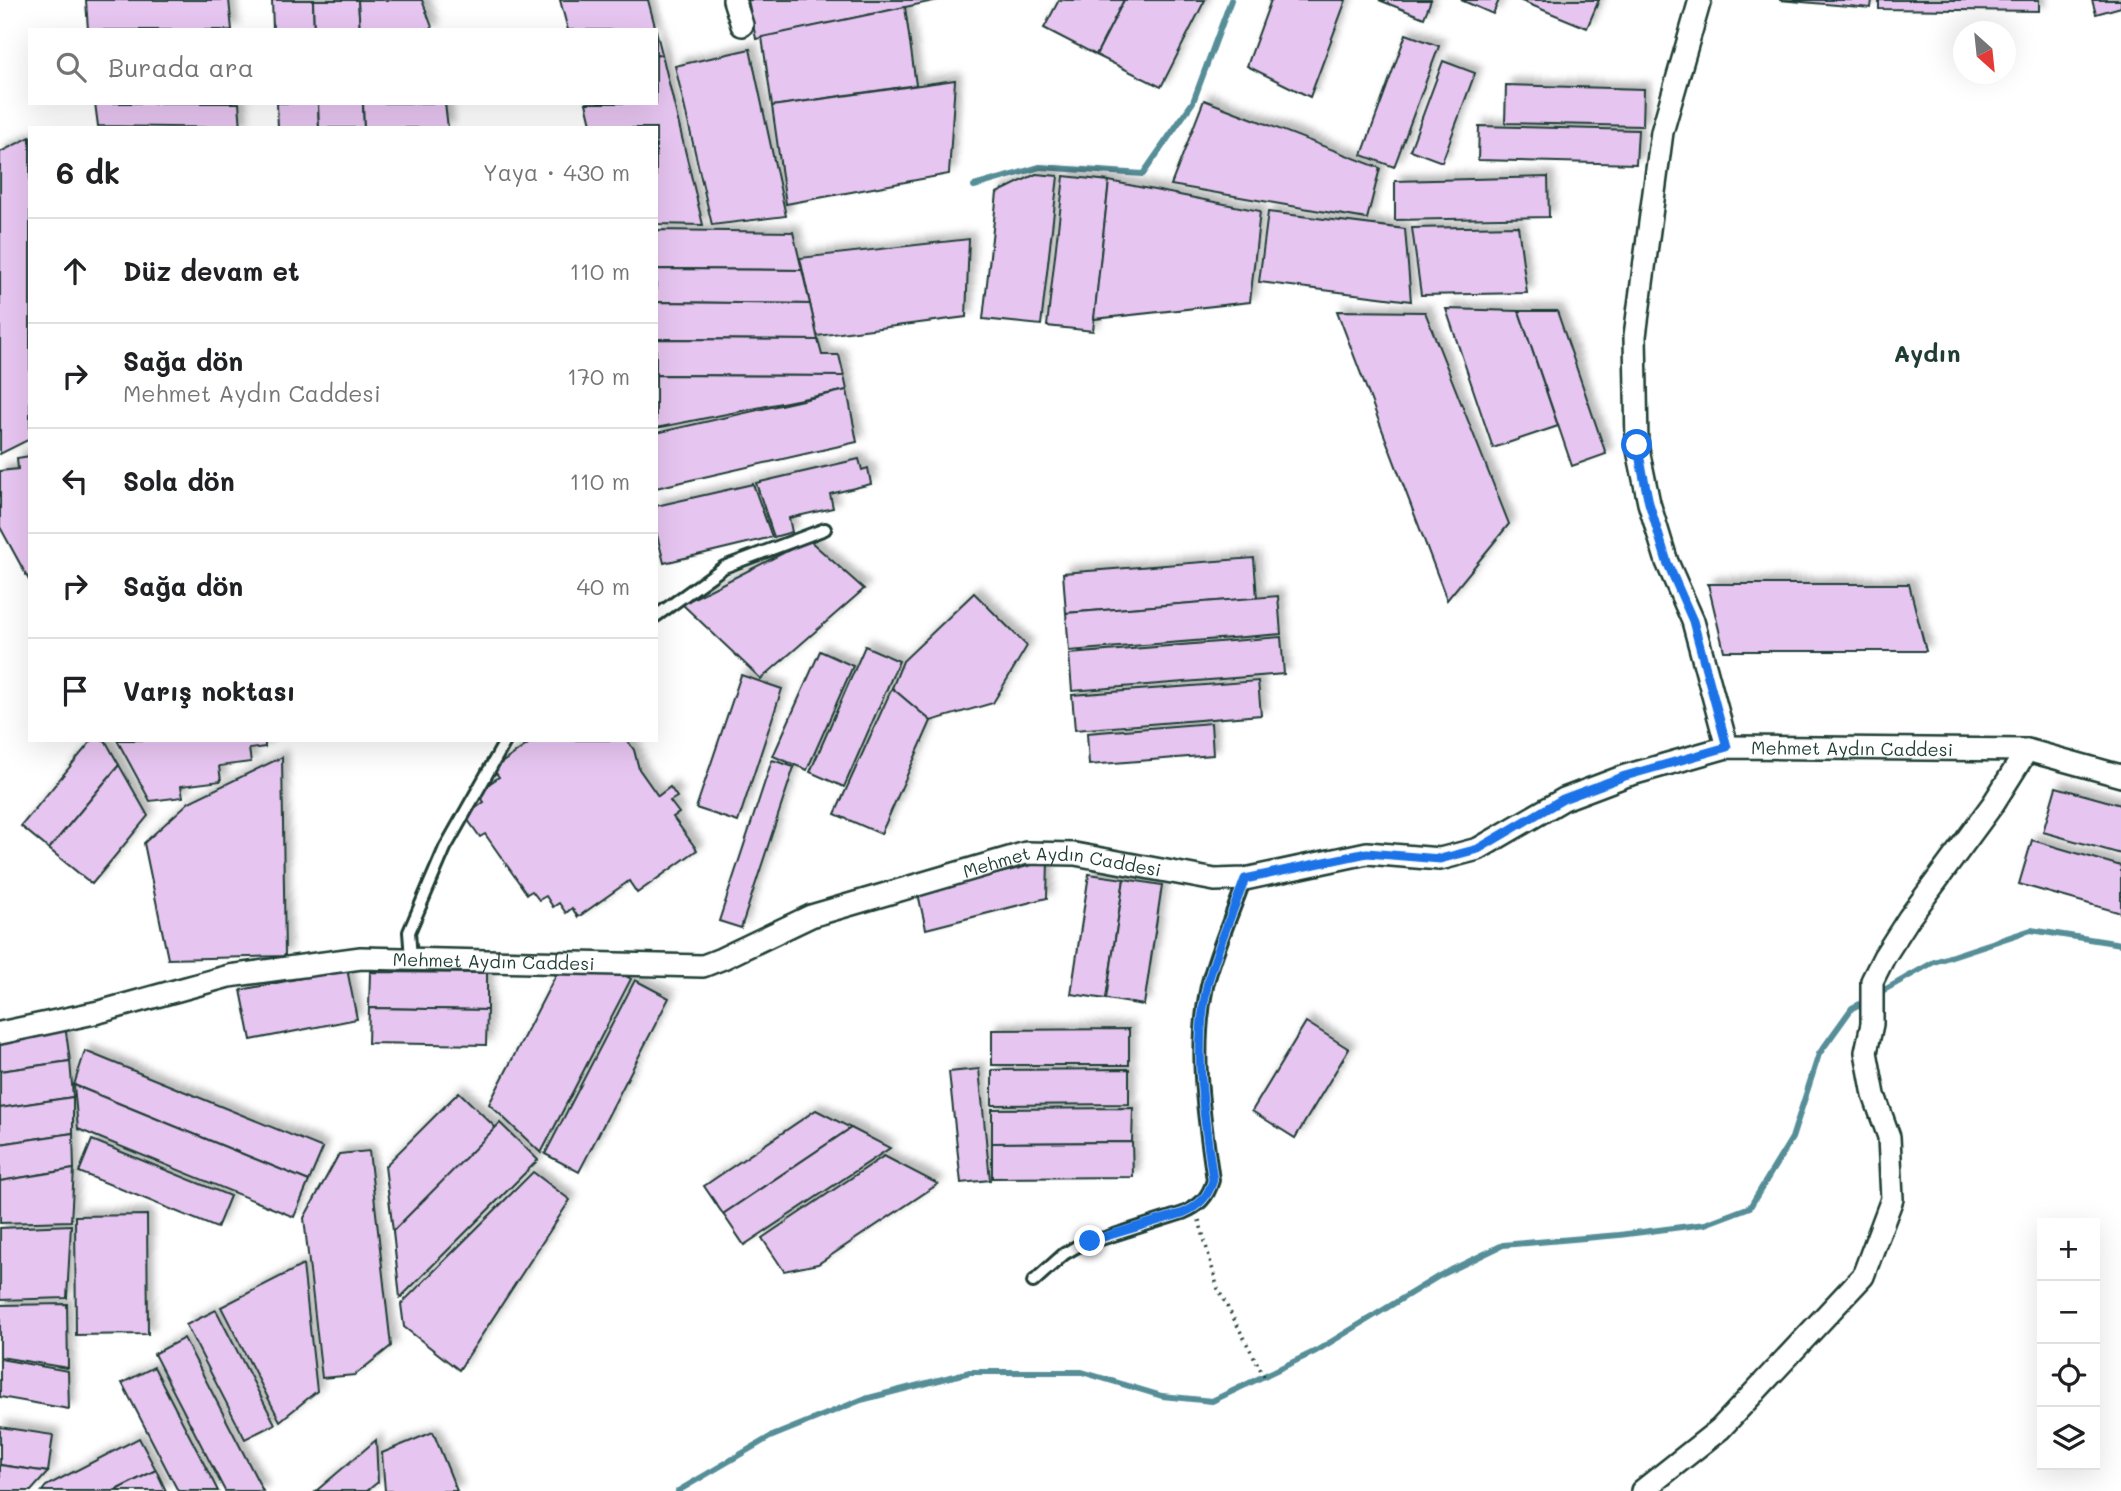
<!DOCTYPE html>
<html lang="tr">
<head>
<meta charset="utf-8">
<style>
  body { margin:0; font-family:Mali,sans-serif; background:#f6f6f6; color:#202124 }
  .controls { position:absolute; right:21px; bottom:21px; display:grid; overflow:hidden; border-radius:0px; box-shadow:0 7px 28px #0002 }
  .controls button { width:63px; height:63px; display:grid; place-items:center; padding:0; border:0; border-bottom:2px solid #e0e0e0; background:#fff; color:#202124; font:35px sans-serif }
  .compass { position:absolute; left:1953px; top:21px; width:63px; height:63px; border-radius:50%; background:#fff; box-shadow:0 7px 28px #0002; rotate:153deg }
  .stop { position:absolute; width:21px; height:21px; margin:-16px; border:5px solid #1a73e8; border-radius:50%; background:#fff }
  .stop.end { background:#1a73e8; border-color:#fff; box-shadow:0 2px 7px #0008 }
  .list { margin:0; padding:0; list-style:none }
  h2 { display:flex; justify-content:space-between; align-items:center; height:91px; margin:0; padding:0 28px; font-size:30px }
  h2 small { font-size:23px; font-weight:400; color:#757577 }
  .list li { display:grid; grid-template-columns:46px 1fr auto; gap:21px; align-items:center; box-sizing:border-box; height:105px; padding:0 28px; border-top:2px solid #e0e0e0 }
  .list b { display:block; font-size:26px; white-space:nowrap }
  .list p { margin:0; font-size:23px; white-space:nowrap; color:#757577 }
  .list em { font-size:23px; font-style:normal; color:#757577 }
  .icon { flex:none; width:38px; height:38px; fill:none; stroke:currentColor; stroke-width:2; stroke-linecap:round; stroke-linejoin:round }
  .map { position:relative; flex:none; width:2121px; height:1491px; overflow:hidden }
  .search { position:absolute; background:#fff; box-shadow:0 7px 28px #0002; left:28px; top:28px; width:630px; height:77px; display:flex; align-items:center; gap:18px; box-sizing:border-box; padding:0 24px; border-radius:0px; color:#757577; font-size:26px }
  .panel { position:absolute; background:#fff; box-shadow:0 7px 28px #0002; left:28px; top:126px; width:630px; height:616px; border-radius:0px }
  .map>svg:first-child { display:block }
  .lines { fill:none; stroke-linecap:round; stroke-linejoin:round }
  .stream { stroke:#568e98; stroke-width:6 }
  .building { fill:#e7c5f1; stroke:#1f3d34; stroke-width:2; filter:url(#shadow) }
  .lane-casing { stroke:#1f3d34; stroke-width:16 }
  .street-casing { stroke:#1f3d34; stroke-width:26 }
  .path { stroke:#1f3d34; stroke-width:3.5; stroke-dasharray:2 5; stroke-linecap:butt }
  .lane { stroke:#fff; stroke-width:10 }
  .street { stroke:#fff; stroke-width:21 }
  .route { stroke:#1a73e8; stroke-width:9 }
  .labels { text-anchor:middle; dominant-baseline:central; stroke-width:5; stroke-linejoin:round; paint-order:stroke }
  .street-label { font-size:18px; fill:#1f3d34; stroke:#fff }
  .district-label { font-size:24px; font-weight:bold; fill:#1f3d34; stroke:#fff }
</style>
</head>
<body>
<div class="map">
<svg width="2121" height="1491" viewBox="0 0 2121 1491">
  <defs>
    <filter id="shadow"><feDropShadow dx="6" dy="-6" stdDeviation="3.5" flood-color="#0004"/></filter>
  </defs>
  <rect width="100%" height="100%" fill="#fff"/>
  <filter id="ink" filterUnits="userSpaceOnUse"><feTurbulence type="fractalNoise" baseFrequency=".0143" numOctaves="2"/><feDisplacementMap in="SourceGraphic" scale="14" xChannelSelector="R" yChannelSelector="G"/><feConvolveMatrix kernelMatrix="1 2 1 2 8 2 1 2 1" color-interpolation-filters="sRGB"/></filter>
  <g filter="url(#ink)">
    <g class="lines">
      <!-- stream -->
      <g class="stream">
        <path d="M 974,186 L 1040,167 L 1143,174 L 1193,102 L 1231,0"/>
        <path d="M 1877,994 L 1934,962 L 2031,930 L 2121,944"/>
        <path d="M 678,1491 L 770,1437 L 861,1400 L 970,1372 L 1082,1372 L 1162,1396 L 1212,1401 L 1316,1351 L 1439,1276 L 1503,1245 L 1619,1235 L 1705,1224 L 1750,1207 L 1792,1138 L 1819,1054 L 1852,1008 L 1868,1000"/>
      </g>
    </g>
    <!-- building -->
    <g class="building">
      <path d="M 86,0 L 229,0 L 232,30 L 88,30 Z"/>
      <path d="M 272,0 L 313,0 L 314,30 L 273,30 Z"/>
      <path d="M 313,0 L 358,0 L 360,30 L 314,30 Z"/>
      <path d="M 358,0 L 422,0 L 433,30 L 360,30 Z"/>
      <path d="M 560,0 L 648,0 L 656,30 L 568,30 Z"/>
      <path d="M 748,0 L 938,0 L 756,39 Z"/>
      <path d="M 1059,0 L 1124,0 L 1096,55 L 1044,28 Z"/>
      <path d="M 1124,0 L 1205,0 L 1161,87 L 1096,55 Z"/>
      <path d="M 1271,0 L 1346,0 L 1310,97 L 1247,66 Z"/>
      <path d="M 1379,0 L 1431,0 L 1424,18 Z"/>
      <path d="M 1461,0 L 1499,0 L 1493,14 Z"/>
      <path d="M 1519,0 L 1599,0 L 1587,28 Z"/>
      <path d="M 1779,0 L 1872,0 L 1871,8 Z"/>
      <path d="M 1879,0 L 2039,0 L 2039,11 L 1879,9 Z"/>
      <path d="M 2092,0 L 2121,0 L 2121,7 L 2096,14 Z"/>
      <path d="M 905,7 L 916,85 L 772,106 L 762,37 Z"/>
      <path d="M 656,30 L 662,54 L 656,56 Z"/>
      <path d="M 1406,34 L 1439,46 L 1394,167 L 1362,155 Z"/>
      <path d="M 750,49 L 786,216 L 712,225 L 675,66 Z"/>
      <path d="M 662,54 L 703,225 L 656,224 L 656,128 L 592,128 L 586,103 L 656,103 L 656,56 Z"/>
      <path d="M 1443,61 L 1475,73 L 1442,162 L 1410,150 Z"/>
      <path d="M 955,80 L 949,174 L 786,204 L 772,106 Z"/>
      <path d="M 1506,85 L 1644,89 L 1643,126 L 1505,123 Z"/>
      <path d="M 1204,100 L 1380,168 L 1367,219 L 1171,185 Z"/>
      <path d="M 95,103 L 239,103 L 241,128 L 98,126 Z"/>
      <path d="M 277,103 L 318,103 L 319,128 L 278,128 Z"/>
      <path d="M 318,103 L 363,103 L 364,128 L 319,128 Z"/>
      <path d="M 363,103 L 445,103 L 448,128 L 364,128 Z"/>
      <path d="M 1479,126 L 1638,130 L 1636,164 L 1478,160 Z"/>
      <path d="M 30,137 L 30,439 L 0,454 L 0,152 Z"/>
      <path d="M 1036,174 L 1058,176 L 1041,325 L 983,319 L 997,193 Z"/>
      <path d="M 1064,176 L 1109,181 L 1093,331 L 1047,326 Z"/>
      <path d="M 1548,177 L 1549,217 L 1395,220 L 1395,181 Z"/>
      <path d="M 1109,181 L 1260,211 L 1250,302 L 1094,319 Z"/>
      <path d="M 1268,212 L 1405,229 L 1411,301 L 1259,282 Z"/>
      <path d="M 1518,226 L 1527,293 L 1421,295 L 1412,228 Z"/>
      <path d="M 656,230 L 793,232 L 802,270 L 656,269 Z"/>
      <path d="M 969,239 L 966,317 L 817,336 L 800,258 Z"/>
      <path d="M 656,269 L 802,270 L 810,304 L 656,302 Z"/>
      <path d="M 656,302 L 810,304 L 818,340 L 656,339 Z"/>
      <path d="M 1446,309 L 1519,311 L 1558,426 L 1493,448 Z"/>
      <path d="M 1337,311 L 1425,312 L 1509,524 L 1447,600 Z"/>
      <path d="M 1519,311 L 1557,311 L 1606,454 L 1572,466 Z"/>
      <path d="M 656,339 L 818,340 L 822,355 L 839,355 L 844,376 L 656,375 Z"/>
      <path d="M 656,375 L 844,376 L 847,390 L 656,428 Z"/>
      <path d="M 847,390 L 857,442 L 656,488 L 656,433 Z"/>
      <path d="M 30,456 L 30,582 L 0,527 L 0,471 L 18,469 L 17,458 Z"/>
      <path d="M 859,459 L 862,470 L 868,468 L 871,484 L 830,494 L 833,508 L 789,518 L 792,532 L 774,537 L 756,483 Z"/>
      <path d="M 753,484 L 772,537 L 664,563 L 656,531 L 656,506 Z"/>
      <path d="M 809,540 L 864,589 L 761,679 L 682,604 Z"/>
      <path d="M 1254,558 L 1257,598 L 1066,613 L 1063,573 Z"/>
      <path d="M 1708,584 L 1909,584 L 1926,651 L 1724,651 Z"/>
      <path d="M 974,593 L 1027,646 L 993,703 L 931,721 L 892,688 L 903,661 Z"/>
      <path d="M 1278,596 L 1281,634 L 1069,651 L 1066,613 Z"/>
      <path d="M 1281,637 L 1284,674 L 1072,691 L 1069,654 Z"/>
      <path d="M 865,646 L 899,661 L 844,787 L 810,772 Z"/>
      <path d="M 820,651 L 853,666 L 807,770 L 773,756 Z"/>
      <path d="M 741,675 L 782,689 L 738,822 L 696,808 Z"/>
      <path d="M 1258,681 L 1261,715 L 1075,730 L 1072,695 Z"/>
      <path d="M 892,688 L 931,721 L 881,834 L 835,814 Z"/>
      <path d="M 1211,723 L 1213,755 L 1089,765 L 1087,733 Z"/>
      <path d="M 92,740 L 105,740 L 119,765 L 49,849 L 21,826 Z"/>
      <path d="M 117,740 L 265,740 L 265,747 L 249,749 L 251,762 L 219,766 L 221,781 L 181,786 L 183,797 L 150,801 Z"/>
      <path d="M 525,740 L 627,740 L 634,750 L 639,769 L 658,796 L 670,787 L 677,797 L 670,801 L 679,813 L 673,817 L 697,850 L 637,893 L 629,881 L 578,917 L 572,908 L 566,913 L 559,903 L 553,907 L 546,896 L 539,900 L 532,891 L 527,894 L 485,834 L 480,837 L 465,816 L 484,802 L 477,792 L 499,777 L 493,769 L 528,744 Z"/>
      <path d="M 282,757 L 285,956 L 168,959 L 144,843 L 189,802 Z"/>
      <path d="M 772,760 L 794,767 L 741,928 L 719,921 Z"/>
      <path d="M 119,765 L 148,816 L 92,884 L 49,849 Z"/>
      <path d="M 2056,787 L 2121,805 L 2121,854 L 2043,832 Z"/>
      <path d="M 2032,840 L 2121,866 L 2121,913 L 2019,884 Z"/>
      <path d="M 1048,861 L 1047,898 L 926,929 L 918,894 Z"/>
      <path d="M 1089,874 L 1124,879 L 1106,999 L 1071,994 Z"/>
      <path d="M 1124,879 L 1162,885 L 1144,1005 L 1106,999 Z"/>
      <path d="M 606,965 L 631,979 L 541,1153 L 489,1104 L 560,967 Z"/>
      <path d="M 347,969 L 357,1019 L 251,1040 L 241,990 Z"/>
      <path d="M 370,972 L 487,973 L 487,1010 L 369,1008 Z"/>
      <path d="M 635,980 L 669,998 L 579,1172 L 545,1154 Z"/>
      <path d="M 369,1008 L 487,1010 L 486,1045 L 368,1043 Z"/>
      <path d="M 1306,1022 L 1349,1049 L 1295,1138 L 1252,1111 Z"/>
      <path d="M 65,1025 L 70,1061 L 0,1071 L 0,1034 Z"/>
      <path d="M 1129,1029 L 1129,1065 L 992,1065 L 992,1030 Z"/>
      <path d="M 85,1051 L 323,1148 L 309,1181 L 74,1085 Z"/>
      <path d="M 70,1061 L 73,1097 L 0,1108 L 0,1071 Z"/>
      <path d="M 979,1069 L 990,1180 L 961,1183 L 949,1072 Z"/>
      <path d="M 1129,1069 L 1129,1104 L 992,1105 L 992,1070 Z"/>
      <path d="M 74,1085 L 309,1181 L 294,1217 L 78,1129 Z"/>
      <path d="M 459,1092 L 496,1128 L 393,1231 L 385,1166 Z"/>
      <path d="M 73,1097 L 73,1133 L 0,1144 L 0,1108 Z"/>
      <path d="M 1133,1108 L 1132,1142 L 992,1143 L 992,1109 Z"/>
      <path d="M 816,1110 L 851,1128 L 723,1214 L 704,1186 Z"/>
      <path d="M 500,1123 L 538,1160 L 400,1298 L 393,1231 Z"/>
      <path d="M 851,1128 L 890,1148 L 744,1245 L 723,1214 Z"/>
      <path d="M 73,1133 L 74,1169 L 0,1181 L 0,1144 Z"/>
      <path d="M 92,1140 L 230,1196 L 217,1228 L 79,1172 Z"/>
      <path d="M 1132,1142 L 1133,1177 L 992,1178 L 992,1143 Z"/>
      <path d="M 369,1151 L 391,1346 L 355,1375 L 322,1378 L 304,1218 L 339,1154 Z"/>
      <path d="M 884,1156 L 938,1184 L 818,1264 L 784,1271 L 762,1238 Z"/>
      <path d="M 74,1169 L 71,1221 L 0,1223 L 0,1181 Z"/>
      <path d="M 533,1172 L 570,1200 L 459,1370 L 404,1327 L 401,1304 Z"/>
      <path d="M 147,1215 L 148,1334 L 76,1335 L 75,1216 Z"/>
      <path d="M 71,1225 L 67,1298 L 0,1300 L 0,1228 Z"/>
      <path d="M 303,1265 L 317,1391 L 280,1421 L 221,1307 Z"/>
      <path d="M 67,1304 L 68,1368 L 0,1357 L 0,1305 Z"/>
      <path d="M 216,1310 L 275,1424 L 245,1439 L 186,1325 Z"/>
      <path d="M 184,1338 L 263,1491 L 225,1491 L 154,1354 Z"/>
      <path d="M 0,1359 L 68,1371 L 69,1409 L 0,1397 Z"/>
      <path d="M 154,1367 L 218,1491 L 178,1491 L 122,1383 Z"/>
      <path d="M 0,1427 L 53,1435 L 48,1472 L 0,1465 Z"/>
      <path d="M 433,1432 L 457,1491 L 385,1491 L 382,1453 Z"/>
      <path d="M 139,1438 L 156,1470 L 114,1491 L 42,1491 L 46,1486 Z"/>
      <path d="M 376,1440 L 378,1482 L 367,1491 L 316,1491 Z"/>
      <path d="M 0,1465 L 48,1472 L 31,1491 L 0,1491 Z"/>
      <path d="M 156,1470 L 166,1491 L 114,1491 Z"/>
    </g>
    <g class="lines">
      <!-- lane casing -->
      <g class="lane-casing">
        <g id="lane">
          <path d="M 656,616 L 724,567 L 825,529"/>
          <path d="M 411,958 L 409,932 L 445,848 L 506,740"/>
          <path d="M 1033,1282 L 1064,1254 L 1076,1247 L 1183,1213 C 1199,1206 1208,1198 1213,1180 C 1204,1116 1193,1051 1207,986 C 1216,950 1232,915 1245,879"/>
        </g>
      </g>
      <!-- street casing -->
      <g class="street-casing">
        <g id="street">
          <path d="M 734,0 L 742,25"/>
          <path d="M 1700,0 L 1662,132 L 1635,336 L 1637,445 L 1649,503 L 1667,562 L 1693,621 L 1727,747"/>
          <path id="s1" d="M 0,1033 L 99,1012 L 229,976 L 361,958 L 703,966 L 721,959 L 811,916 L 1026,853 L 1075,854 L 1215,880 L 1245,879 L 1367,853 L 1440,859 L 1478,849 L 1564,799 L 1625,776 L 1727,747 L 2027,750 L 2121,776"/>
          <path d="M 1642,1491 L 1720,1429 L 1863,1276 L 1892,1199 L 1889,1137 L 1874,1095 L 1866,1052 L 1872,1024 L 1872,981 L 1884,957 L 1909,918 L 1993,804 L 2027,750"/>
        </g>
      </g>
      <!-- path -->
      <path class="path" d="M 1199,1220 L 1218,1289 L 1264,1376"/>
      <!-- lane -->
      <use href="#lane" class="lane"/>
      <!-- street -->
      <use href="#street" class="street"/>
    </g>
  </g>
  <g class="lines" filter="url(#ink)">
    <!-- route -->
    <path class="route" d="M 1090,1241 L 1183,1213 C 1199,1206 1208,1197 1213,1180 C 1204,1115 1193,1051 1207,986 C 1216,950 1232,914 1245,879 L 1367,853 L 1440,859 L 1478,849 L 1563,799 L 1625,776 L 1727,747 L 1693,621 L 1667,562 L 1649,503 L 1637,445"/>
  </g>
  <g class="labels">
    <!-- street labels -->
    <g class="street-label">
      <text stroke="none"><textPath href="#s1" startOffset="1909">Mehmet Aydın Caddesi</textPath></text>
      <text stroke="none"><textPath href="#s1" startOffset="1090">Mehmet Aydın Caddesi</textPath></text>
      <text stroke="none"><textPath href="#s1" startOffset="502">Mehmet Aydın Caddesi</textPath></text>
    </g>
    <!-- district labels -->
    <g class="district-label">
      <text x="1927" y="352">Aydın</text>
    </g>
  </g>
</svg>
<div class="controls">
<button>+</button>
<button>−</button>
<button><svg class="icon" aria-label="locate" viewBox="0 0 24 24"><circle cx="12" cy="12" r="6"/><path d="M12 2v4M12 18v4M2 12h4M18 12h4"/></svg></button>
<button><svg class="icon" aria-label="layers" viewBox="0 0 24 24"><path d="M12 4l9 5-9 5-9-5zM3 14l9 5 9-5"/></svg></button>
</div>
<svg class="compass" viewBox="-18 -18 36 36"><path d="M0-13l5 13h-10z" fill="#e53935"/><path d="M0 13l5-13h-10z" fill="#757577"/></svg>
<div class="stop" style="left:1637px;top:445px"></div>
<div class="stop end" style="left:1090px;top:1241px"></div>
<div class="search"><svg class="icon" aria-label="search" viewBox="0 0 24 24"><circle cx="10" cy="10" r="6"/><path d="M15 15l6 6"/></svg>Burada ara</div>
<section class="panel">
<h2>6 dk<small>Yaya · 430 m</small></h2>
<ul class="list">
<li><svg class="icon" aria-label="ahead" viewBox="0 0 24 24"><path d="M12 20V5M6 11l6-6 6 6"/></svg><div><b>Düz devam et</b></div><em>110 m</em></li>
<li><svg class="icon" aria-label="right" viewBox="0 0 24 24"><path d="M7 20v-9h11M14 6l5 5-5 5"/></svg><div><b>Sağa dön</b><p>Mehmet Aydın Caddesi</p></div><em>170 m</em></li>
<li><svg class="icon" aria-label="left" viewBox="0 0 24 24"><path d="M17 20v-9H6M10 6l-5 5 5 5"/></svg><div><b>Sola dön</b></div><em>110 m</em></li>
<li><svg class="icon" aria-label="right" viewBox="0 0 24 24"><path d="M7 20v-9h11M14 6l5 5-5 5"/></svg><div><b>Sağa dön</b></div><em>40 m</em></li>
<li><svg class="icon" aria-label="arrive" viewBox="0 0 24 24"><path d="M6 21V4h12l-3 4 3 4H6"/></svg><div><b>Varış noktası</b></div></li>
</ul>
</section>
</div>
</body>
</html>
